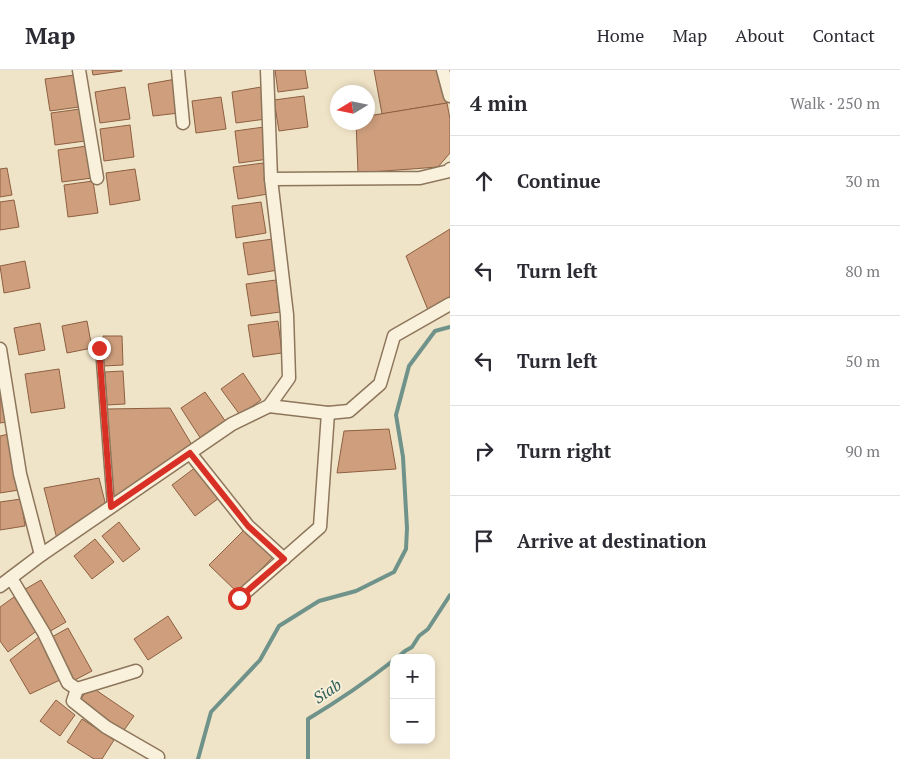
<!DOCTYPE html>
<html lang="en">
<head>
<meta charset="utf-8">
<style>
  body { margin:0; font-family:"PT Serif",serif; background:#f2f2f3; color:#2b2b33 }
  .controls { position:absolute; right:15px; bottom:15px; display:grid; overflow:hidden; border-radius:10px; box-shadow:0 2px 8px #0003 }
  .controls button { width:45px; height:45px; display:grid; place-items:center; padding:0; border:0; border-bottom:1px solid #e1e1e2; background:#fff; color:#2b2b33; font:25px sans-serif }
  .compass { position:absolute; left:330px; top:15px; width:45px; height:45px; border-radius:50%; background:#fff; box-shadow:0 2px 8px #0003; rotate:260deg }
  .stop { position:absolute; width:15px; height:15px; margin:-11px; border:4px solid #d93025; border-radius:50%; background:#fff }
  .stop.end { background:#d93025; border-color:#fff; box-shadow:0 1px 5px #0008 }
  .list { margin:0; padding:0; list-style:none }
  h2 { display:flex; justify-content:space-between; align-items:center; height:65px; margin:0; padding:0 20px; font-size:21px }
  h2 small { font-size:16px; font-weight:400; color:#7c7c81 }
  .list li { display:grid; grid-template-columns:32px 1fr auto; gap:15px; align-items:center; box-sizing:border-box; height:90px; padding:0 20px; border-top:1px solid #e1e1e2 }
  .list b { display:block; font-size:19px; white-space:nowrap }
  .list em { font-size:16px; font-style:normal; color:#7c7c81 }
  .icon { flex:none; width:28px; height:28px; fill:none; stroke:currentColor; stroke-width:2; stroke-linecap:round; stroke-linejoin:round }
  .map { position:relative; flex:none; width:450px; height:689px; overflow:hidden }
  header { display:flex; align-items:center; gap:30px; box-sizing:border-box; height:70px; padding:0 25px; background:#fff; border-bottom:1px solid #e1e1e2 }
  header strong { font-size:24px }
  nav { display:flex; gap:28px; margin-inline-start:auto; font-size:18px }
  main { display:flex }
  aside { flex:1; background:#fff }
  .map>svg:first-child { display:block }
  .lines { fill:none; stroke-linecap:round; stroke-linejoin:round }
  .stream { stroke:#6f938a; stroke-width:4 }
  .building { fill:#cf9f7d; stroke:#8d5f41 }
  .lane-casing { stroke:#8d765c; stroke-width:9 }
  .street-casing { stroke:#8d765c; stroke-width:15 }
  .lane { stroke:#faf1dc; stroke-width:6 }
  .street { stroke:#faf1dc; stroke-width:12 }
  .route { stroke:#d93025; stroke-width:6 }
  .labels { text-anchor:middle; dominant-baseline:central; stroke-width:4; stroke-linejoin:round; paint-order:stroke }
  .water-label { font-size:16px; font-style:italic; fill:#2f5d5a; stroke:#f7eed8 }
</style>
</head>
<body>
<header>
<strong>Map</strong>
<nav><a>Home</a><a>Map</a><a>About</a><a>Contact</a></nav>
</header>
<main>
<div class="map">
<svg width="450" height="689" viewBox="0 0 450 689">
  <rect width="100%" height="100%" fill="#f0e4c8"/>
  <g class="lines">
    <!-- stream -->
    <g class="stream">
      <path d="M 397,588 L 405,581 L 412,577 L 419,566 L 428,559 L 450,525"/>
      <path d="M 198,689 L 211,642 L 260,590 L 279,556 L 319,531 L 356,521 L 394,502 L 406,479 L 407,458 L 403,387 L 396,345 L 409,296 L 435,261 L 450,257"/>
      <path d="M 308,689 L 308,649 C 338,631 366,612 394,590"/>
    </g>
  </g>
  <!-- building -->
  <g class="building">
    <path d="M 92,0 L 122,0 L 122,1 L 93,5 Z"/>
    <path d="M 275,0 L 305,0 L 308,18 L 278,22 Z"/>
    <path d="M 374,0 L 439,0 L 447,33 L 382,44 Z"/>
    <path d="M 75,5 L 79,37 L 50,41 L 45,9 Z"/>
    <path d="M 176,9 L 179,43 L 153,46 L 148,14 Z"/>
    <path d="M 125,17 L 130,49 L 100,53 L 95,22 Z"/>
    <path d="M 261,17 L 266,49 L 236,53 L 232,22 Z"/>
    <path d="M 304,26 L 308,57 L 279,61 L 274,30 Z"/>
    <path d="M 221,27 L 226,59 L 196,63 L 192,31 Z"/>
    <path d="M 447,33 L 450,49 L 450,83 L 438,97 L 358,103 L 356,52 L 368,52 L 368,46 Z"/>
    <path d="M 80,39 L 85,71 L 55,75 L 51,43 Z"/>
    <path d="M 130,55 L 134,87 L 104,91 L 100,59 Z"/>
    <path d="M 264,57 L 269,89 L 239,93 L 235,61 Z"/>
    <path d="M 87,76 L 92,108 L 62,112 L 58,80 Z"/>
    <path d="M 263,93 L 268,124 L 238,129 L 233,97 Z"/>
    <path d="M 7,98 L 12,125 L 0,127 L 0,99 Z"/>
    <path d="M 135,99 L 140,130 L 110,135 L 106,103 Z"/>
    <path d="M 93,111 L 98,143 L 68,147 L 64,115 Z"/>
    <path d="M 14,130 L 19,157 L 0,160 L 0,132 Z"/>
    <path d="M 261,132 L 266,163 L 236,168 L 232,136 Z"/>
    <path d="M 450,159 L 450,227 L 428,240 L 406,186 Z"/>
    <path d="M 273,169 L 278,200 L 248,205 L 243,173 Z"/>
    <path d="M 25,191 L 30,218 L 4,223 L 0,196 Z"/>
    <path d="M 276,210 L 280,242 L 251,246 L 246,214 Z"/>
    <path d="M 87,251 L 92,278 L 67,283 L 62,256 Z"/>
    <path d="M 278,251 L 282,283 L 253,287 L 248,255 Z"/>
    <path d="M 40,253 L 45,280 L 19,285 L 14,258 Z"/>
    <path d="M 103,266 L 122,266 L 123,295 L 104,296 Z"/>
    <path d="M 59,299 L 65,338 L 31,343 L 25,304 Z"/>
    <path d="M 123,301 L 125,334 L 107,335 L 105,302 Z"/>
    <path d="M 243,303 L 261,330 L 240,345 L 221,319 Z"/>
    <path d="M 205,322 L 226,352 L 201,369 L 181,338 Z"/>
    <path d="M 0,325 L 3,325 L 7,352 L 0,353 Z"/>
    <path d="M 170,338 L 192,375 L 113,428 L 107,339 Z"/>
    <path d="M 389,359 L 396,399 L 337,403 L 344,361 Z"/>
    <path d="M 9,364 L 19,420 L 0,423 L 0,366 Z"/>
    <path d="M 196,397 L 219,428 L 195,446 L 172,415 Z"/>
    <path d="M 99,408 L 106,436 L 57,469 L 44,418 Z"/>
    <path d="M 21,429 L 25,456 L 0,460 L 0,432 Z"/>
    <path d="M 119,452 L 140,479 L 123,492 L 102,466 Z"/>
    <path d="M 245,459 L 274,486 L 238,523 L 209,495 Z"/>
    <path d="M 95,469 L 114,492 L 92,509 L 74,486 Z"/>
    <path d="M 41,510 L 66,552 L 47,563 L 22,521 Z"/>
    <path d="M 14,527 L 38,560 L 8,582 L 0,571 L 0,537 Z"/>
    <path d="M 168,546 L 182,568 L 148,590 L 134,569 Z"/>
    <path d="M 68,558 L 92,601 L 73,611 L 50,568 Z"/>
    <path d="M 40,566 L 60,610 L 30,624 L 10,590 Z"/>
    <path d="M 90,616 L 134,646 L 122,663 L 78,633 Z"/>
    <path d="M 56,630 L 75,645 L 60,666 L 40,651 Z"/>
    <path d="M 82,649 L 114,670 L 102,689 L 94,689 L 67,672 Z"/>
  </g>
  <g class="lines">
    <!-- lane casing -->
    <g class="lane-casing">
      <path id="lane" d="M 99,278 L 111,436"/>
    </g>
    <!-- street casing -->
    <g class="street-casing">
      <g id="street">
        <path d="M 79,0 L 97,108"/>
        <path d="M 178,0 L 183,53"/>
        <path d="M 267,0 L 271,109 L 287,245 L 289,308 L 269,336"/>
        <path d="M 443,0 L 450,26"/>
        <path d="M 271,109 L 420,108 L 449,101 L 450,99"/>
        <path d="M 0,279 L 20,404 L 41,485"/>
        <path d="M 190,383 L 248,456 L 284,489"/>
        <path d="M 11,508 L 44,563 L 68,613 L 77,619 L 136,601"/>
        <path d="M 0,516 L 41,485 L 232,354 L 269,336 L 328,343 L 349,341 L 380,314 L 394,266 L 450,234"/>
        <path d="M 239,528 L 320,457 L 328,343"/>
        <path d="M 77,619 L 73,631 L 106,657 L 158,687"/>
      </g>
    </g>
    <!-- lane -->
    <use href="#lane" class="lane"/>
    <!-- street -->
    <use href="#street" class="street"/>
  </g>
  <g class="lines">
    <!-- route -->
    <path class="route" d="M 99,278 L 111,437 L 190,383 L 248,456 L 284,489 L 239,528"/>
  </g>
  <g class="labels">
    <!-- water labels -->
    <g class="water-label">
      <text transform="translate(327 621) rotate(-34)">Siab</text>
    </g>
  </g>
</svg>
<div class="controls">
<button>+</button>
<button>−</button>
</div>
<svg class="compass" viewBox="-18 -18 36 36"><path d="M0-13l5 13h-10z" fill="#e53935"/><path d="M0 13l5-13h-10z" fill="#7c7c81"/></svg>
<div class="stop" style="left:239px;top:528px"></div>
<div class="stop end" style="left:99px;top:278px"></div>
</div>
<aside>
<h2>4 min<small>Walk · 250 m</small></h2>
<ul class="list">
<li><svg class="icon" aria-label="ahead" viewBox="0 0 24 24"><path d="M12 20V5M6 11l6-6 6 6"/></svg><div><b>Continue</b></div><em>30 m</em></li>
<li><svg class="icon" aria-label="left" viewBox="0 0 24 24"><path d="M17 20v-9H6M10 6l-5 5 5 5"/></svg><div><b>Turn left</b></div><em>80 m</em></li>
<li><svg class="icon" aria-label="left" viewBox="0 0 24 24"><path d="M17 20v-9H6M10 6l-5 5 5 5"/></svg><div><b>Turn left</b></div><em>50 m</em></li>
<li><svg class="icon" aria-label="right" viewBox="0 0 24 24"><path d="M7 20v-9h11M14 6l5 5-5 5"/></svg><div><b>Turn right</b></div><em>90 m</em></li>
<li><svg class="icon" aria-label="arrive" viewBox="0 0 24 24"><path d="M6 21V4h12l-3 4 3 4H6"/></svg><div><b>Arrive at destination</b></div></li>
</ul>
</aside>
</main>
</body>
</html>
